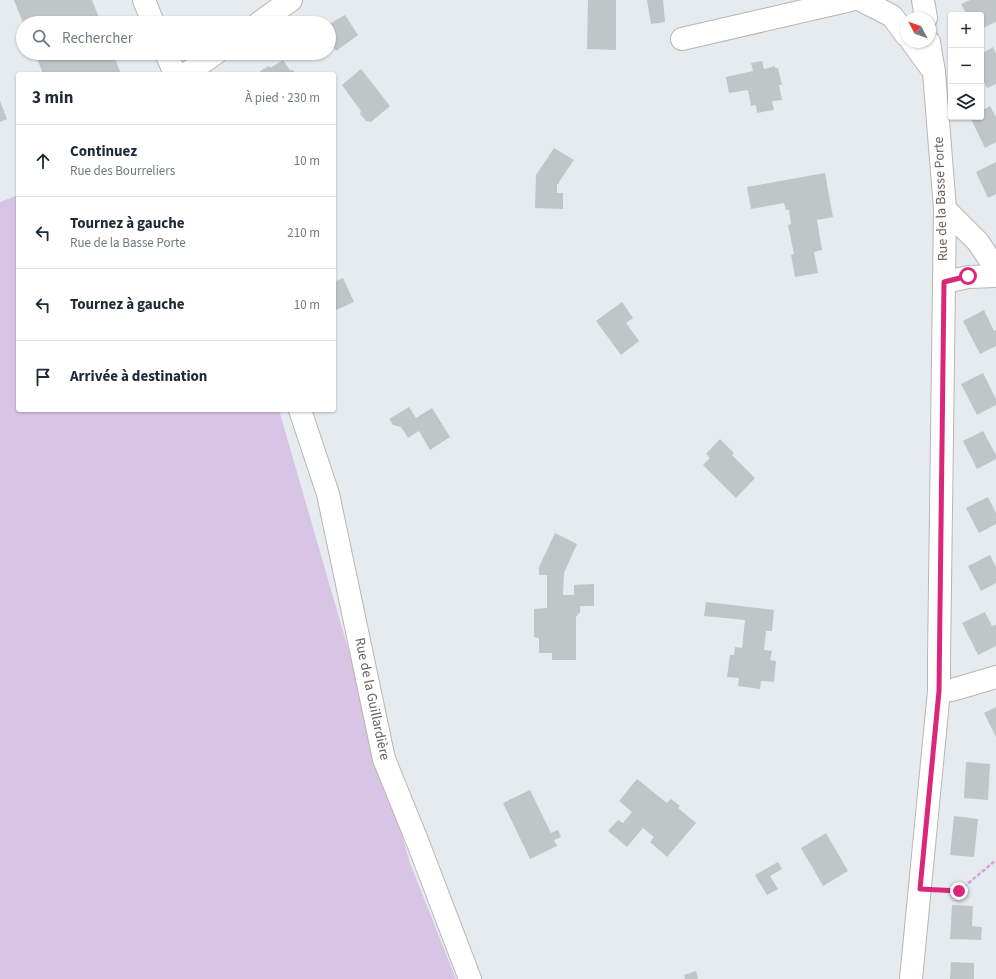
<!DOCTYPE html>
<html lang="fr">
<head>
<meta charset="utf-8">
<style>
  body { margin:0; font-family:"Source Sans 3",sans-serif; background:#f2f2f3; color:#1f2937 }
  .controls { position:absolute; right:12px; top:12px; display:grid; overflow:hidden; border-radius:4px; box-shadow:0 1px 3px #0004 }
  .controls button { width:36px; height:36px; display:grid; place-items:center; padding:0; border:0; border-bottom:1px solid #e0e1e3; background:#fff; color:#1f2937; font:20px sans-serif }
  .compass { position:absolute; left:900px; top:12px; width:36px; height:36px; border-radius:50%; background:#fff; box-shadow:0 1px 3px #0004; rotate:311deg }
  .stop { position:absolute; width:12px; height:12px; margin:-9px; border:3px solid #db2777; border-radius:50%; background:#fff }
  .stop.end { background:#db2777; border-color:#fff; box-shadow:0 1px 4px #0008 }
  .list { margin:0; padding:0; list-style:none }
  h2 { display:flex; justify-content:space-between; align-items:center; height:52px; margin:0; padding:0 16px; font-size:17px }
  h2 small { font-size:13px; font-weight:400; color:#747a83 }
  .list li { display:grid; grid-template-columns:26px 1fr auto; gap:12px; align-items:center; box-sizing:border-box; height:72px; padding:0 16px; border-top:1px solid #e0e1e3 }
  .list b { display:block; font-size:15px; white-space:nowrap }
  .list p { margin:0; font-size:13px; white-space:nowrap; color:#747a83 }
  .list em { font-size:13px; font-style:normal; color:#747a83 }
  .icon { flex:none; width:22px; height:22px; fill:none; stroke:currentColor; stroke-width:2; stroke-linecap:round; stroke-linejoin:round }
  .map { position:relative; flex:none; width:996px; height:979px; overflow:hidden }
  .search { position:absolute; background:#fff; box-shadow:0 1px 3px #0004; left:16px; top:16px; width:320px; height:44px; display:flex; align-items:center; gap:10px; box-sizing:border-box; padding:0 14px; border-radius:22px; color:#747a83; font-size:15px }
  .panel { position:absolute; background:#fff; box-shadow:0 1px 3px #0004; left:16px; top:72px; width:320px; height:340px; border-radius:4px }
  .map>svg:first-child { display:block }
  .green { fill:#d8c4e4 }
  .building { fill:#c0c6c7 }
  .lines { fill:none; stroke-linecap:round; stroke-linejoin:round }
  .minor-casing { stroke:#bab5b3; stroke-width:24 }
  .tertiary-casing { stroke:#bab5b3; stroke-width:24 }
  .path { stroke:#cfa8d5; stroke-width:2.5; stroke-dasharray:4 2; stroke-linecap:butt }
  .minor { stroke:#fff; stroke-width:22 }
  .tertiary { stroke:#fff; stroke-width:22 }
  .route { stroke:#db2777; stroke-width:5 }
  .labels { text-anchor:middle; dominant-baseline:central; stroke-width:3.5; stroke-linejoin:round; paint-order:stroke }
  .street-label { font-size:14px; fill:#655f5e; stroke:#fff }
</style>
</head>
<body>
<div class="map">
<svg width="996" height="979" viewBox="0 0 996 979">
  <rect width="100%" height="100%" fill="#e6ebef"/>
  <!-- green -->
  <path class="green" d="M 18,195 L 18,410 L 279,410 L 410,863 L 456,979 L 0,979 L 0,202 Z"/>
  <!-- building -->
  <g class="building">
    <path d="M 14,0 L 92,0 L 101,23 L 23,23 Z"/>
    <path d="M 588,0 L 616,0 L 616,50 L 587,49 Z"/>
    <path d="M 647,0 L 663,0 L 665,22 L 651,24 Z"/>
    <path d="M 970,0 L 996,0 L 996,22 L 981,29 L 981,15 L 967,15 L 961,4 Z"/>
    <path d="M 345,15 L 358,35 L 336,51 L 329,39 L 329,24 Z"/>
    <path d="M 993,47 L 996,54 L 996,84 L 987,88 L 981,76 L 981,54 Z"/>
    <path d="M 35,53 L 113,53 L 121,74 L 43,74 Z"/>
    <path d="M 283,60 L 290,70 L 293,70 L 296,74 L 261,74 L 260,71 L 269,66 L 270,68 Z"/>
    <path d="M 762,61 L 764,69 L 775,66 L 775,68 L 778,68 L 782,85 L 779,85 L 782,100 L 772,101 L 774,110 L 757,113 L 756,105 L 751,106 L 748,90 L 729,93 L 726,77 L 753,71 L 751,63 Z"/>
    <path d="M 361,69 L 390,106 L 371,122 L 366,121 L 360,114 L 361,111 L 342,85 Z"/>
    <path d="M 0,101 L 7,119 L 0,122 Z"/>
    <path d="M 990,106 L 996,117 L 996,142 L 985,148 L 970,117 L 981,117 L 981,111 Z"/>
    <path d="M 554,148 L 574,160 L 559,182 L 559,184 L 557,184 L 557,193 L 563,193 L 563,209 L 535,208 L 536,175 Z"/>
    <path d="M 996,162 L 996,194 L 988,198 L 976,172 Z"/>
    <path d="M 825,173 L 833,217 L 817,220 L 822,250 L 814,252 L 818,273 L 795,277 L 791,255 L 794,254 L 788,225 L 791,224 L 789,210 L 786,210 L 784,203 L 751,209 L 747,187 Z"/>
    <path d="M 343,278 L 354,302 L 334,311 L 334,282 Z"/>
    <path d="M 622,302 L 633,318 L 626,323 L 639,341 L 621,355 L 596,321 Z"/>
    <path d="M 984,310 L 994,331 L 996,330 L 996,346 L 980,354 L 963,321 Z"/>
    <path d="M 983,373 L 996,399 L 996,405 L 977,415 L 961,384 Z"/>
    <path d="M 409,407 L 416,418 L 432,408 L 450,437 L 430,450 L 419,431 L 408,438 L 401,427 L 393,425 L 389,419 Z"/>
    <path d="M 983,431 L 996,455 L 996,459 L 977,469 L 963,441 Z"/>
    <path d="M 720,439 L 734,453 L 732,455 L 755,478 L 736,498 L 703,465 L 710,458 L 706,454 Z"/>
    <path d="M 988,497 L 996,513 L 996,524 L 979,533 L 966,508 Z"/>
    <path d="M 555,533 L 577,544 L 564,573 L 563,595 L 574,595 L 574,585 L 594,584 L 594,606 L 580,606 L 580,612 L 576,617 L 576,660 L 552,660 L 552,653 L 539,653 L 539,638 L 534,637 L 534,609 L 547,608 L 547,575 L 539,575 L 539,567 Z"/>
    <path d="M 990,555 L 996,567 L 996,583 L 981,591 L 968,566 Z"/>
    <path d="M 706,602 L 774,610 L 772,631 L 766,631 L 764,650 L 772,651 L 770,660 L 776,661 L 774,682 L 761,681 L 760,689 L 738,686 L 739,678 L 727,677 L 730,655 L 734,655 L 735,647 L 742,648 L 745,620 L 704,616 Z"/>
    <path d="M 985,612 L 992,626 L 996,625 L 996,646 L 978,655 L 962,623 Z"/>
    <path d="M 996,707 L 996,737 L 984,713 Z"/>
    <path d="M 966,762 L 990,764 L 988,800 L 964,798 Z"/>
    <path d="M 637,779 L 667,803 L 671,799 L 680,806 L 678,808 L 696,823 L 667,857 L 650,842 L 654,837 L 643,828 L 627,847 L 608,831 L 618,820 L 623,823 L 632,812 L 619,801 Z"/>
    <path d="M 530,790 L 551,833 L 558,830 L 561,837 L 554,840 L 557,846 L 530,859 L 503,803 Z"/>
    <path d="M 954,816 L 978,819 L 974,857 L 950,855 Z"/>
    <path d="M 826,833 L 848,871 L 823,886 L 801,848 Z"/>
    <path d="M 778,862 L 782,869 L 770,876 L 778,889 L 767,895 L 755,875 Z"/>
    <path d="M 952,905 L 973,906 L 972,926 L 982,927 L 981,940 L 950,939 Z"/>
    <path d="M 951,962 L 974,963 L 974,979 L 950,979 Z"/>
    <path d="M 696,971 L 698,979 L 685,979 L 684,975 Z"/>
  </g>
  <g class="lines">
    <!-- minor casing -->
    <g class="minor-casing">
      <g id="minor">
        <path d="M 144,0 L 153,23"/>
        <path d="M 861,0 L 892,16 L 906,35"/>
        <path d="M 259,23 L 291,0"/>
        <path d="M 682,39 L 851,0"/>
        <path d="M 912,42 L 934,72"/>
        <path d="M 166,53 L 175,74"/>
        <path d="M 186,74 L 216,53"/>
        <path d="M 945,209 L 978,242 L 996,269"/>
        <path d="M 944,282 L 969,277 L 996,276"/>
        <path d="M 300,410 L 328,494 L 384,759 L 418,843 L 470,979"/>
        <path d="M 939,691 L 952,690 L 996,677"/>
      </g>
    </g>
    <!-- tertiary casing -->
    <g class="tertiary-casing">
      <g id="tertiary">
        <path d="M 923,0 L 926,18"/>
        <path d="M 911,979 L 939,691 L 939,660 L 945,209 L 934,72 L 929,42"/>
      </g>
    </g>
    <!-- path -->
    <path class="path" d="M 941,890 L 959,891 L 996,860"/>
    <!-- minor -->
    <use href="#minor" class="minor"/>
    <!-- tertiary -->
    <use href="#tertiary" class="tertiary"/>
  </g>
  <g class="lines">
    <!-- route -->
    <path class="route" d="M 959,891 L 920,889 L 939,691 L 944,282 L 968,276"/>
  </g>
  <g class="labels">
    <!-- street labels -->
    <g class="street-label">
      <text transform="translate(941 199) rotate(-92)">Rue de la Basse Porte</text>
      <text transform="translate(372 699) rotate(78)">Rue de la Guillardière</text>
    </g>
  </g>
</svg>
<div class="controls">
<button>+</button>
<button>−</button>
<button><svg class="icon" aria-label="layers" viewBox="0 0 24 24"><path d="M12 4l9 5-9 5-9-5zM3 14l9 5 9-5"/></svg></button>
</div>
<svg class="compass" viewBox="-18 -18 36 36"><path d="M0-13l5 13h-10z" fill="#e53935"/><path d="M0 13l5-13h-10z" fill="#747a83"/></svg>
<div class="stop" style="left:968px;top:276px"></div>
<div class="stop end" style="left:959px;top:891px"></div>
<div class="search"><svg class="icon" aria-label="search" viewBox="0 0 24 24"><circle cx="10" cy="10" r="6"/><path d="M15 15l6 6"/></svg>Rechercher</div>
<section class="panel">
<h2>3 min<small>À pied · 230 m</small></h2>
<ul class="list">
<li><svg class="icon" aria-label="ahead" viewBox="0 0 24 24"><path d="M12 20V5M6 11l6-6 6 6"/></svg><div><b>Continuez</b><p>Rue des Bourreliers</p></div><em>10 m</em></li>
<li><svg class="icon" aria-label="left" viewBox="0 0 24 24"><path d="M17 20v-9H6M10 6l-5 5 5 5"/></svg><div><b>Tournez à gauche</b><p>Rue de la Basse Porte</p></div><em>210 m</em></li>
<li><svg class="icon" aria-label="left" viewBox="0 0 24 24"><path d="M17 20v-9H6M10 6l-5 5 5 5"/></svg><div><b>Tournez à gauche</b></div><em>10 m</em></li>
<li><svg class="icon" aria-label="arrive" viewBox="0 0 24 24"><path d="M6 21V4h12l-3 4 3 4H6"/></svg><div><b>Arrivée à destination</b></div></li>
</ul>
</section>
</div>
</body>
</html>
